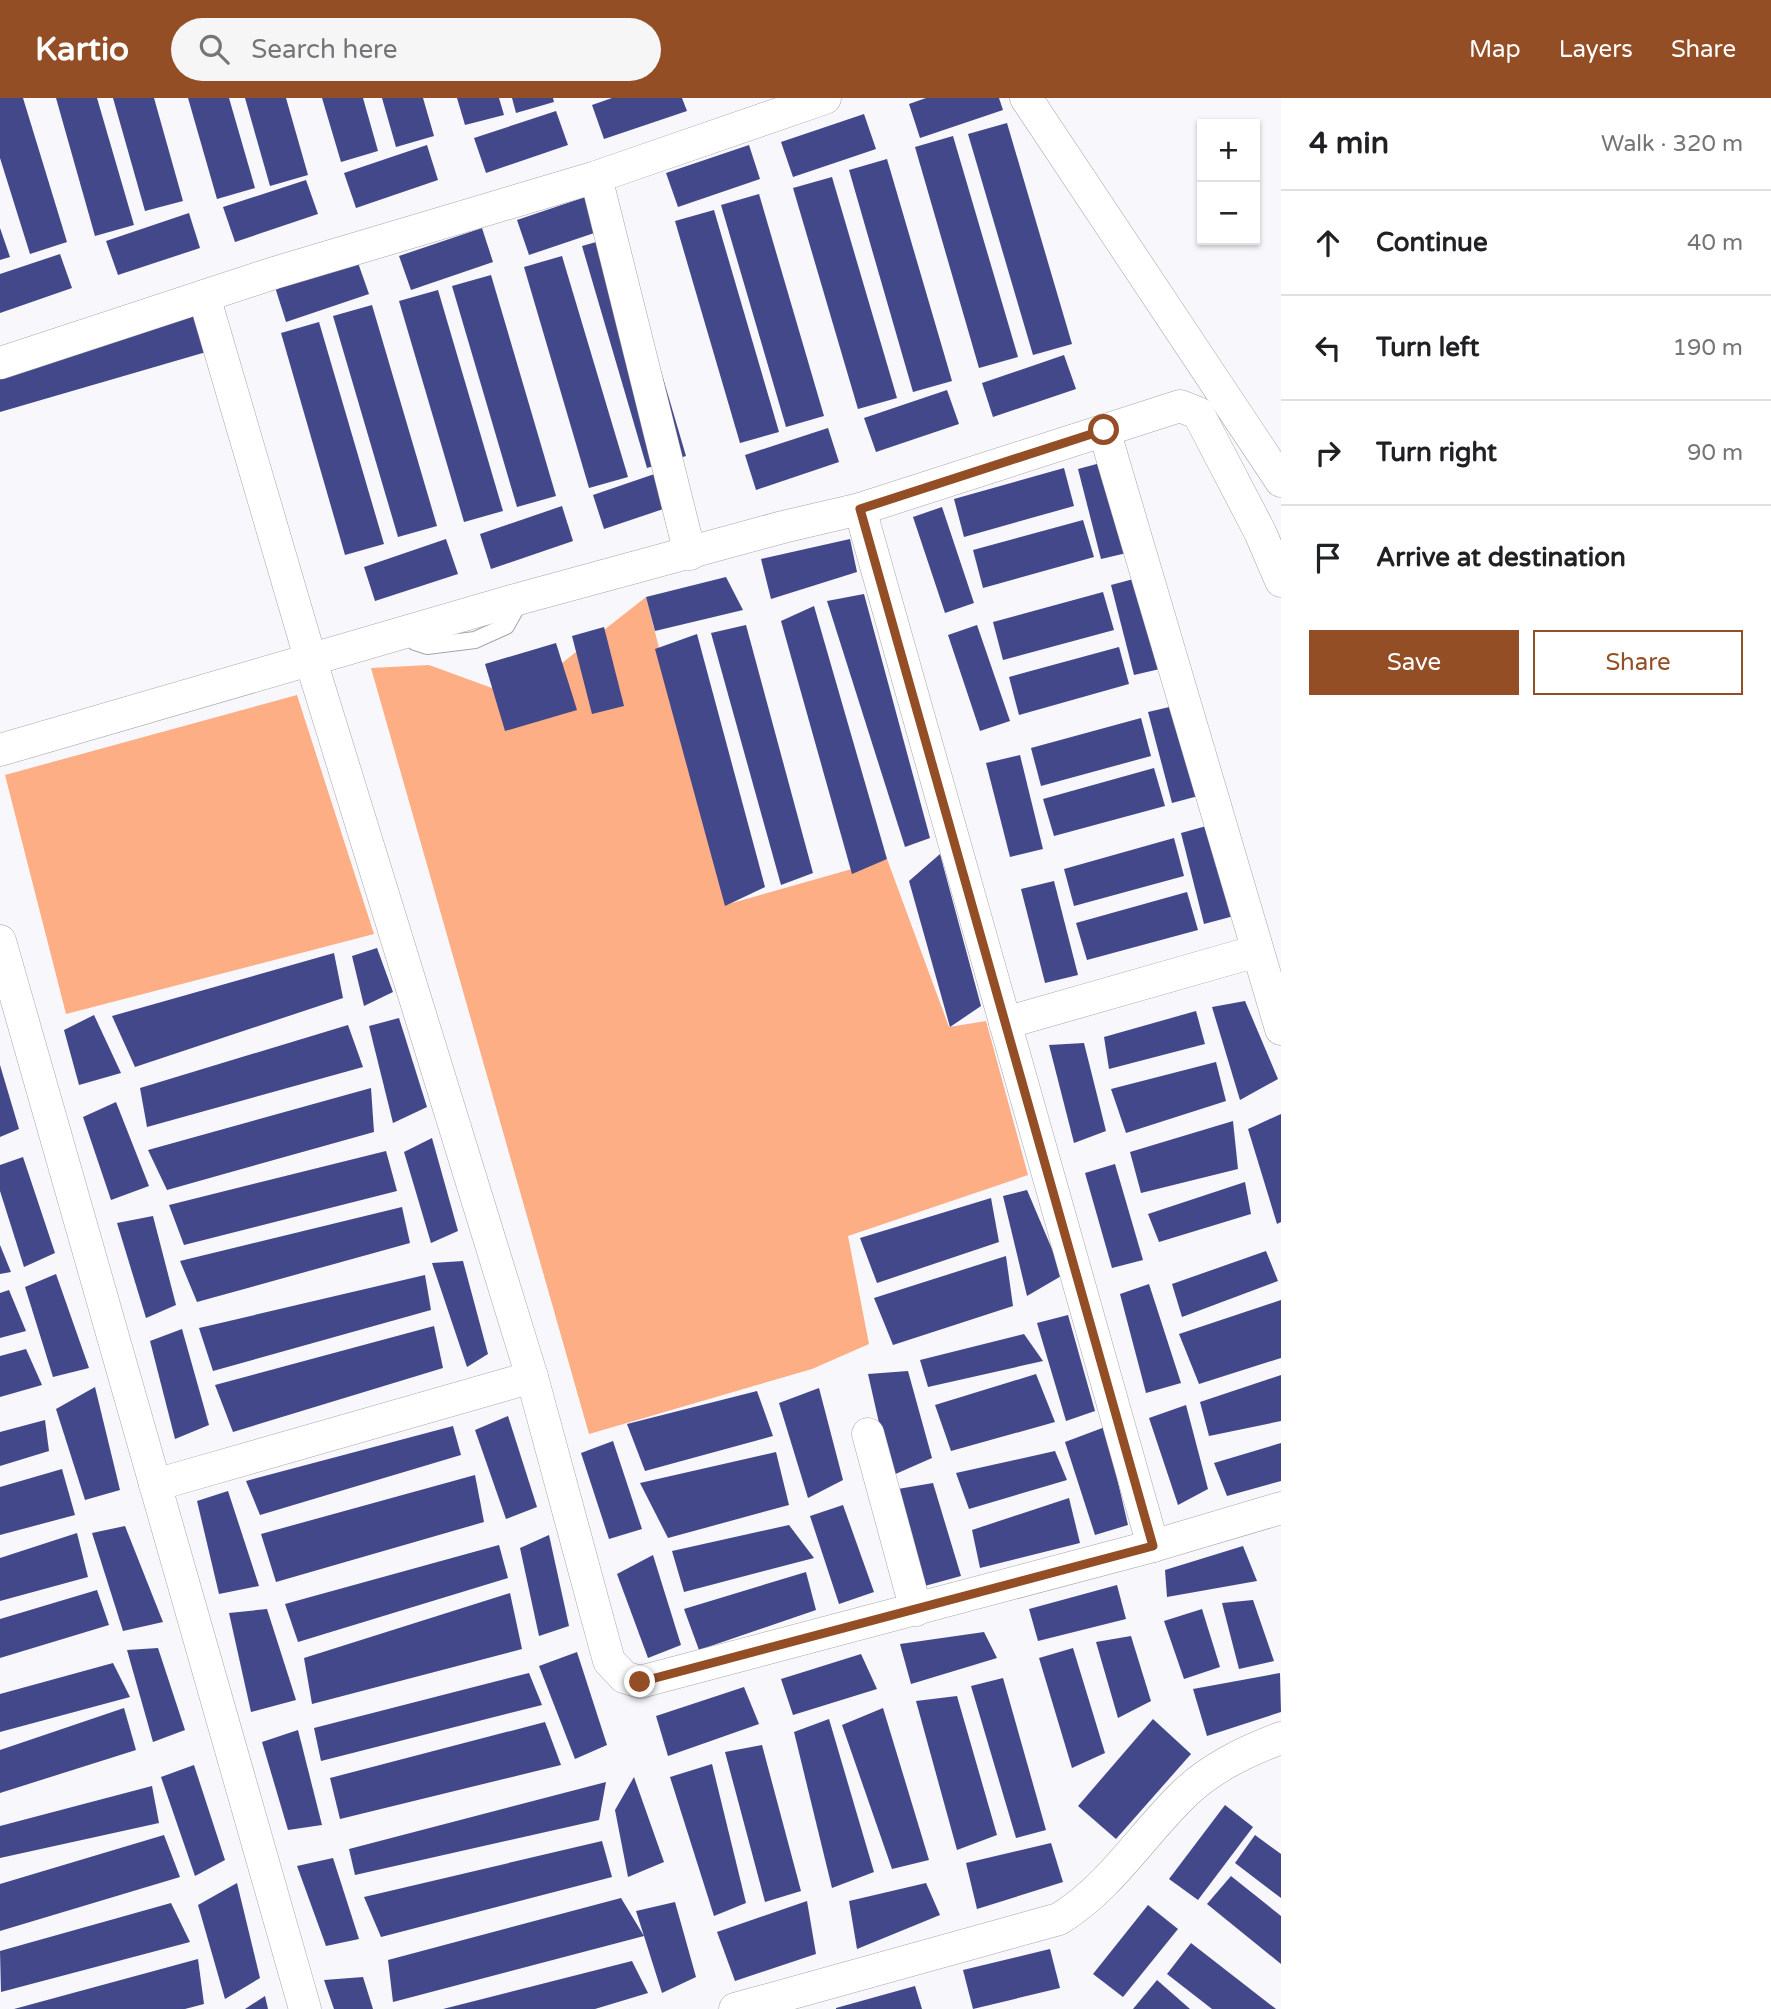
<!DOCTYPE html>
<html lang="en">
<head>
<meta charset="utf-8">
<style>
  body { margin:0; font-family:"Varela Round",sans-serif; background:#f6f6f6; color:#202124 }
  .controls { position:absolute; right:21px; top:21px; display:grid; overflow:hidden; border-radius:0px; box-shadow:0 2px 5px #0004 }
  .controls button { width:63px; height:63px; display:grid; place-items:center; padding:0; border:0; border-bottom:2px solid #e0e0e0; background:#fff; color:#202124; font:35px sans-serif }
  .stop { position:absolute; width:21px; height:21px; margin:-16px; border:5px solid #944e26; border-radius:50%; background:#fff }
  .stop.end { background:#944e26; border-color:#fff; box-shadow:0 2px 7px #0008 }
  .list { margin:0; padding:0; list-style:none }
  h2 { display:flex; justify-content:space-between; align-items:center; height:91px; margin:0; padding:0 28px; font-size:30px }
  h2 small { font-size:23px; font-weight:400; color:#757577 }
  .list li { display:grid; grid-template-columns:46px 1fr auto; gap:21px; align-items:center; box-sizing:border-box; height:105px; padding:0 28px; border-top:2px solid #e0e0e0 }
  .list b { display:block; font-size:26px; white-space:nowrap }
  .list em { font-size:23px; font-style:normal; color:#757577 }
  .actions { display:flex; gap:14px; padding:21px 28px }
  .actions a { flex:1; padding:16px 0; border:2px solid #944e26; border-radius:0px; text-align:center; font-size:24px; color:#944e26 }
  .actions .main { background:#944e26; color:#fff }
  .icon { flex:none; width:38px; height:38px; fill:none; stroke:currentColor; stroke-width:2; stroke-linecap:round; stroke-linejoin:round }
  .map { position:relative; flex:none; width:1281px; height:1911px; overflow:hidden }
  header { display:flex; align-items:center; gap:42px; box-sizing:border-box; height:98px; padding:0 35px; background:#944e26; color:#fff }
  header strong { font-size:33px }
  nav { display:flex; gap:38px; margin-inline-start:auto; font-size:24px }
  .search { width:490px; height:63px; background:#f6f6f6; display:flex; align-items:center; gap:18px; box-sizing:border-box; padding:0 24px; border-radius:38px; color:#757577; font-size:26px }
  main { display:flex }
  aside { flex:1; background:#fff }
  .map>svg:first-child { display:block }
  .forest { fill:#feae85 }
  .building { fill:#43488b }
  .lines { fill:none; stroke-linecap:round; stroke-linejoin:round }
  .service-casing { stroke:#a5a6aa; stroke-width:18 }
  .minor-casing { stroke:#a5a6aa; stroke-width:33 }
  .service { stroke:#fff; stroke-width:16 }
  .minor { stroke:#fff; stroke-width:32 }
  .route { stroke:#944e26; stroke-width:9 }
</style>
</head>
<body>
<header>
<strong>Kartio</strong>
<div class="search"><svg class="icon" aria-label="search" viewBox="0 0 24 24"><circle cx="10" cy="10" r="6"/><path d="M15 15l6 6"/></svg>Search here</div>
<nav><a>Map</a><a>Layers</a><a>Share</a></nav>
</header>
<main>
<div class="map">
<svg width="1281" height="1911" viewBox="0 0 1281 1911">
  <rect width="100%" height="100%" fill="#f7f7fc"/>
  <!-- forest -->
  <g class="forest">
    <path d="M 646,499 L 725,807 L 887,761 L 949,929 L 986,923 L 1028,1077 L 848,1138 L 869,1246 L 812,1271 L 589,1336 L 371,570 L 429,567 L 492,590 L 562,565 Z"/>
    <path d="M 297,597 L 374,836 L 66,916 L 5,677 Z"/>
  </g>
  <!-- building -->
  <g class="building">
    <path d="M 0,0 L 23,0 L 67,144 L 30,156 L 0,60 Z"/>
    <path d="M 56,0 L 97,0 L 134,127 L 95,138 Z"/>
    <path d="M 113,0 L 154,0 L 183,103 L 145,113 Z"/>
    <path d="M 188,0 L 229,0 L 255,90 L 217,101 Z"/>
    <path d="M 245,0 L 286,0 L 308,77 L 270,88 Z"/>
    <path d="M 322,0 L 363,0 L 378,53 L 341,64 Z"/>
    <path d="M 382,0 L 423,0 L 434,38 L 396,49 Z"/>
    <path d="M 457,0 L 499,0 L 504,17 L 465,27 Z"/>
    <path d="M 512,0 L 553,0 L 554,4 L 516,15 Z"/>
    <path d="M 612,0 L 682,0 L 687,13 L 604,41 L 592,7 Z"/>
    <path d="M 926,0 L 999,0 L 1003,12 L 920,40 L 909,6 Z"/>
    <path d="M 556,13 L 568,47 L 486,75 L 474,40 Z"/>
    <path d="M 864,16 L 876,51 L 793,79 L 781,44 Z"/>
    <path d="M 1007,25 L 1072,246 L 1033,257 L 968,36 Z"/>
    <path d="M 953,38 L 1018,259 L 979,270 L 915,49 Z"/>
    <path d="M 427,47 L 438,82 L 356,110 L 344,75 Z"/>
    <path d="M 749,47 L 760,81 L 678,109 L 666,75 Z"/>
    <path d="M 887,61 L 952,283 L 913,294 L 849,72 Z"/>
    <path d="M 832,79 L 897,300 L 858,311 L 793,90 Z"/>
    <path d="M 306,82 L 318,116 L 235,144 L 223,109 Z"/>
    <path d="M 600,94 L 612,129 L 529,157 L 517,122 Z"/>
    <path d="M 759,96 L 824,318 L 786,329 L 721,107 Z"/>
    <path d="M 714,112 L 779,334 L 740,345 L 675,123 Z"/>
    <path d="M 189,115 L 200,150 L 118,177 L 106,143 Z"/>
    <path d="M 0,130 L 10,159 L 0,162 Z"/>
    <path d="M 482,130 L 493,164 L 411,192 L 399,158 Z"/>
    <path d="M 621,137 L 686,358 L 647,370 L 582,148 Z"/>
    <path d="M 60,156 L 72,190 L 0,215 L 0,176 Z"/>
    <path d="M 562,158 L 628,379 L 589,390 L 524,169 Z"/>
    <path d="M 357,162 L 369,196 L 286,224 L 275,189 Z"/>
    <path d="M 491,177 L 556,398 L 517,409 L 452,188 Z"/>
    <path d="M 438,192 L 503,413 L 464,424 L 399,203 Z"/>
    <path d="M 372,207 L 437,428 L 398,439 L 333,218 Z"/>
    <path d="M 201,213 L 213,252 L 0,314 L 0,272 Z"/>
    <path d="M 319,224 L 384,446 L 345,457 L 281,235 Z"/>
    <path d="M 1064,257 L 1076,291 L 993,319 L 982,285 Z"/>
    <path d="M 947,292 L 959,326 L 876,354 L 864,320 Z"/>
    <path d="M 828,330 L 839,364 L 756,392 L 745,357 Z"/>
    <path d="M 1108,363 L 1131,454 L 1101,461 L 1078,371 Z"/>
    <path d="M 675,369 L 687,403 L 604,431 L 593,397 Z"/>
    <path d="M 1064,370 L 1074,408 L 964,439 L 954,401 Z"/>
    <path d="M 562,408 L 573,443 L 491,471 L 480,436 Z"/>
    <path d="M 942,409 L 974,505 L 945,515 L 913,419 Z"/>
    <path d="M 1083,422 L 1094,459 L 983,490 L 973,452 Z"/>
    <path d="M 446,441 L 458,476 L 375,503 L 364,469 Z"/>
    <path d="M 850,441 L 857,474 L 771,501 L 761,461 Z"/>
    <path d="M 726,479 L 743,512 L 655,533 L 646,499 Z"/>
    <path d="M 1141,479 L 1164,570 L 1134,577 L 1111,487 Z"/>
    <path d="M 1103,494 L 1114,532 L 1003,562 L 993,524 Z"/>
    <path d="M 864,496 L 930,740 L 905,749 L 827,503 Z"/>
    <path d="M 814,508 L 887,761 L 852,776 L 781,523 Z"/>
    <path d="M 746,527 L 813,775 L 781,787 L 711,535 Z"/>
    <path d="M 977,527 L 1010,623 L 980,633 L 948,537 Z"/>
    <path d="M 604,529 L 624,608 L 592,616 L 572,538 Z"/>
    <path d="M 697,536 L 765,789 L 725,808 L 655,551 Z"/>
    <path d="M 556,545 L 577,612 L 505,633 L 485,566 Z"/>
    <path d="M 1119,549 L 1129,586 L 1019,617 L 1009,579 Z"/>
    <path d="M 1178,607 L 1202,697 L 1172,705 L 1148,614 Z"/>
    <path d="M 1141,620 L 1151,658 L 1041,688 L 1031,650 Z"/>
    <path d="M 1020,657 L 1043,751 L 1010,759 L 986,665 Z"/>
    <path d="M 1154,670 L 1165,708 L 1054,738 L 1043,701 Z"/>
    <path d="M 1210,727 L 1234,818 L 1204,826 L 1181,735 Z"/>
    <path d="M 1174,740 L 1184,778 L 1074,808 L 1064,771 Z"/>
    <path d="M 940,756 L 981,908 L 950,929 L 909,783 Z"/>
    <path d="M 1054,783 L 1078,877 L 1045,885 L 1021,791 Z"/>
    <path d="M 1187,794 L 1198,832 L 1087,862 L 1076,825 Z"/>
    <path d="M 377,850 L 393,894 L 364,908 L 352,858 Z"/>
    <path d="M 334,855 L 343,900 L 135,969 L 112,918 Z"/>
    <path d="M 1245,903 L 1278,981 L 1240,1002 L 1212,909 Z"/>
    <path d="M 1196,913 L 1205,946 L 1109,971 L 1104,939 Z"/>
    <path d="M 94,917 L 121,975 L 79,987 L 64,932 Z"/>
    <path d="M 399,920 L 427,1009 L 393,1025 L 369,928 Z"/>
    <path d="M 348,927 L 363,969 L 147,1029 L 140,990 Z"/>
    <path d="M 1084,945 L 1106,1033 L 1074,1045 L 1049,947 Z"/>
    <path d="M 1216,964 L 1226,1003 L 1126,1035 L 1111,991 Z"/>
    <path d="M 0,967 L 19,1031 L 0,1039 Z"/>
    <path d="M 371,990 L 374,1034 L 167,1092 L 148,1052 Z"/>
    <path d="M 116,1004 L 149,1088 L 111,1102 L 83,1019 Z"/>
    <path d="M 1281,1016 L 1281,1124 L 1277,1126 L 1248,1031 Z"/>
    <path d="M 1233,1023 L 1238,1071 L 1141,1095 L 1130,1054 Z"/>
    <path d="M 432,1040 L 458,1133 L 431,1145 L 404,1054 Z"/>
    <path d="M 386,1053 L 397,1093 L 184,1147 L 169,1107 Z"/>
    <path d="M 23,1059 L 55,1155 L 24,1169 L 0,1093 L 0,1067 Z"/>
    <path d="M 1115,1066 L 1143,1162 L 1112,1170 L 1085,1075 Z"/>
    <path d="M 1245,1084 L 1251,1116 L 1159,1144 L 1148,1116 Z"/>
    <path d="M 1027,1092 L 1063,1177 L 1027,1198 L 1003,1098 Z"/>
    <path d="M 991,1100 L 999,1144 L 877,1185 L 860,1140 Z"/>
    <path d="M 402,1109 L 410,1145 L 197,1204 L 180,1163 Z"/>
    <path d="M 153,1118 L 176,1207 L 146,1220 L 117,1125 Z"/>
    <path d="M 0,1147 L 11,1174 L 0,1176 Z"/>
    <path d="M 1266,1153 L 1278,1183 L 1182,1219 L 1172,1186 Z"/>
    <path d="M 1006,1158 L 1013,1208 L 893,1247 L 874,1200 Z"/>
    <path d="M 463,1163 L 488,1256 L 467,1269 L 432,1165 Z"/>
    <path d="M 56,1176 L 89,1270 L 53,1279 L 25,1189 Z"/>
    <path d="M 425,1177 L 431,1212 L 213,1273 L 199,1230 Z"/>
    <path d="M 1149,1186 L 1181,1285 L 1146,1295 L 1120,1196 Z"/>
    <path d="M 9,1192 L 26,1233 L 0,1240 L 0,1195 Z"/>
    <path d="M 1281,1202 L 1281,1260 L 1199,1286 L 1179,1236 Z"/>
    <path d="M 1068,1217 L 1095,1313 L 1066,1323 L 1037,1225 Z"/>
    <path d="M 434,1228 L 443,1270 L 233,1334 L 215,1287 Z"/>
    <path d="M 182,1231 L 209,1327 L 175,1341 L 150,1243 Z"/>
    <path d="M 1024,1236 L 1043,1263 L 928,1289 L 920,1262 Z"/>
    <path d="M 26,1251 L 42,1287 L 0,1299 L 0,1258 Z"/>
    <path d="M 908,1273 L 932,1360 L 891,1378 L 868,1276 Z"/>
    <path d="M 1036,1276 L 1055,1324 L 951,1353 L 935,1307 Z"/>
    <path d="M 1281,1277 L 1281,1323 L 1209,1338 L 1200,1304 Z"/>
    <path d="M 95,1289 L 120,1392 L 85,1402 L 56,1311 Z"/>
    <path d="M 819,1290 L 843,1382 L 808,1400 L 779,1305 Z"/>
    <path d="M 757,1293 L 773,1338 L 645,1373 L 627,1326 Z"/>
    <path d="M 1186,1307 L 1208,1391 L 1178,1407 L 1149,1320 Z"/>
    <path d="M 508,1318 L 537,1409 L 506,1421 L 475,1332 Z"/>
    <path d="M 45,1322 L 49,1353 L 0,1368 L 0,1334 Z"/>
    <path d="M 453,1328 L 461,1357 L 260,1417 L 246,1383 Z"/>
    <path d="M 1105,1329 L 1128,1427 L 1095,1437 L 1065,1344 Z"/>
    <path d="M 613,1343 L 642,1431 L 609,1441 L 581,1355 Z"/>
    <path d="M 1281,1345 L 1281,1383 L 1227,1398 L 1214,1365 Z"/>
    <path d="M 1055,1353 L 1067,1382 L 969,1411 L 956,1375 Z"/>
    <path d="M 776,1354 L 789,1407 L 668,1440 L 640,1385 Z"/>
    <path d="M 62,1371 L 75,1417 L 0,1437 L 0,1389 Z"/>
    <path d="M 475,1377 L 484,1424 L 276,1484 L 261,1436 Z"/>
    <path d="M 933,1385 L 961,1478 L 921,1489 L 892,1392 Z"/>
    <path d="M 228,1393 L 259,1488 L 219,1496 L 197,1403 Z"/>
    <path d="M 1069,1400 L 1080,1445 L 980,1470 L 972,1432 Z"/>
    <path d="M 843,1407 L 874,1494 L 839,1506 L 810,1418 Z"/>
    <path d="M 789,1427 L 814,1460 L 684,1494 L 672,1453 Z"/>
    <path d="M 125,1428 L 163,1524 L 123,1533 L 92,1435 Z"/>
    <path d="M 77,1435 L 88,1479 L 0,1503 L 0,1460 Z"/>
    <path d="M 549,1437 L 569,1528 L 539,1538 L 520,1450 Z"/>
    <path d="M 499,1447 L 508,1480 L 298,1544 L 285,1506 Z"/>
    <path d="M 1243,1448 L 1257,1483 L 1167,1499 L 1165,1472 Z"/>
    <path d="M 653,1457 L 681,1547 L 648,1560 L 617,1476 Z"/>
    <path d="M 806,1474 L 816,1512 L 699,1552 L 684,1511 Z"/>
    <path d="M 1117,1487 L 1126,1521 L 1038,1543 L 1029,1511 Z"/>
    <path d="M 97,1492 L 109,1527 L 0,1560 L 0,1521 Z"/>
    <path d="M 510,1495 L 522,1551 L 312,1606 L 304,1560 Z"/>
    <path d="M 1253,1502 L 1274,1563 L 1239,1571 L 1222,1505 Z"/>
    <path d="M 267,1511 L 296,1602 L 251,1614 L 229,1515 Z"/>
    <path d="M 1202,1511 L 1220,1569 L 1184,1581 L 1164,1523 Z"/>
    <path d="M 984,1534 L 997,1560 L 911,1586 L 900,1546 Z"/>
    <path d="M 1131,1538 L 1151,1603 L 1118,1620 L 1096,1544 Z"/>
    <path d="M 158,1550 L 185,1632 L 153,1644 L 127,1552 Z"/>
    <path d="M 1073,1550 L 1105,1655 L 1072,1670 L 1039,1560 Z"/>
    <path d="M 577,1554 L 607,1647 L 575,1661 L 539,1568 Z"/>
    <path d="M 861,1556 L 877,1591 L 793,1617 L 781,1581 Z"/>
    <path d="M 113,1565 L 130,1599 L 0,1634 L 0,1596 Z"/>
    <path d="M 529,1575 L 542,1607 L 321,1663 L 314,1630 Z"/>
    <path d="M 1280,1575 L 1281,1614 L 1207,1638 L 1193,1591 Z"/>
    <path d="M 1003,1580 L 1046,1732 L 1016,1740 L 971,1588 Z"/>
    <path d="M 744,1589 L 759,1626 L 668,1658 L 656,1618 Z"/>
    <path d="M 957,1598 L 997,1737 L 957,1752 L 916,1603 Z"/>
    <path d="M 124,1610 L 136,1652 L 0,1695 L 0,1652 Z"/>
    <path d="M 883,1610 L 929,1762 L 892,1771 L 842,1627 Z"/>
    <path d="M 829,1621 L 874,1774 L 832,1790 L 794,1634 Z"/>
    <path d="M 1153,1621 L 1191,1656 L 1116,1741 L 1078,1708 Z"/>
    <path d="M 545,1624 L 561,1667 L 340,1721 L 330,1680 Z"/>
    <path d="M 298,1632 L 322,1727 L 288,1732 L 262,1644 Z"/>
    <path d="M 762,1647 L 801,1793 L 765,1804 L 725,1654 Z"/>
    <path d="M 712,1666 L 746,1805 L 714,1818 L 670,1679 Z"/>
    <path d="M 194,1667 L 225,1762 L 195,1778 L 161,1679 Z"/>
    <path d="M 634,1679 L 664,1764 L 628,1779 L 615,1712 Z"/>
    <path d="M 606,1684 L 599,1722 L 355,1777 L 349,1751 Z"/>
    <path d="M 152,1688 L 159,1725 L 0,1760 L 0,1728 Z"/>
    <path d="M 1225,1707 L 1253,1729 L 1198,1802 L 1169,1781 Z"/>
    <path d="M 164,1737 L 180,1779 L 0,1833 L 0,1786 Z"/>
    <path d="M 1255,1737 L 1281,1756 L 1281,1800 L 1235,1765 Z"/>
    <path d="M 602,1743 L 612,1779 L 381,1839 L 364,1799 Z"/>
    <path d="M 1051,1745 L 1063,1784 L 977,1811 L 966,1765 Z"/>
    <path d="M 333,1760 L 359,1841 L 326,1848 L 297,1768 Z"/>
    <path d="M 1231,1778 L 1281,1818 L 1281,1866 L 1207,1806 Z"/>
    <path d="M 237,1785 L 260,1880 L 225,1901 L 198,1807 Z"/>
    <path d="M 926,1785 L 940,1817 L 857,1851 L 849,1803 Z"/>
    <path d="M 621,1800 L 644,1838 L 636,1813 L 675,1804 L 696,1879 L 662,1895 L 644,1838 L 393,1904 L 388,1862 Z"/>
    <path d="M 807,1803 L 816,1856 L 735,1883 L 717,1834 Z"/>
    <path d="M 171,1805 L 190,1844 L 1,1894 L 0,1853 Z"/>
    <path d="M 1148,1807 L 1178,1831 L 1123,1899 L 1093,1876 Z"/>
    <path d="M 1191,1845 L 1276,1911 L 1212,1911 L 1167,1876 Z"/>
    <path d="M 1050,1851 L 1060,1890 L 973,1911 L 963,1872 Z"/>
    <path d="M 198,1861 L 204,1906 L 185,1911 L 14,1911 Z"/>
    <path d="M 632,1863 L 648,1895 L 595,1911 L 443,1911 Z"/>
    <path d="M 363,1879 L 373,1911 L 334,1911 L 324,1882 Z"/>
    <path d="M 1157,1882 L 1190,1911 L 1133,1911 Z"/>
    <path d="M 915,1888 L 922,1911 L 836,1911 L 836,1910 Z"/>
    <path d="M 265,1898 L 268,1911 L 245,1911 Z"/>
  </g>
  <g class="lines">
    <!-- service casing -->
    <g class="service-casing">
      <path id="service" d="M 406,534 L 415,544 L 427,548 L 475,542 L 506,528 L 520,503"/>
    </g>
    <!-- minor casing -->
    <g class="minor-casing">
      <g id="minor">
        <path d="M 1026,0 L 1281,383"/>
        <path d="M 596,79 L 825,0"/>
        <path d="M 204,198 L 311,563 L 532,1279 L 609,1563 L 624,1579 L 640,1584 L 1153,1448 L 1281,1410"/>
        <path d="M 0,265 L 274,175 L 596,79 L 690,456"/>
        <path d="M 1104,332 L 1281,931"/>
        <path d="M 860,411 L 1153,1448"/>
        <path d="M 0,652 L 522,500 L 783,429 L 860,411 L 1180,308 L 1198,315 L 1260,434 L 1281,483"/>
        <path d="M 0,843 L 305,1911"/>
        <path d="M 1005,925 L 1257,853"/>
        <path d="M 868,1336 L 916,1512"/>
        <path d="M 155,1387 L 532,1279"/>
        <path d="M 735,1911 L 1059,1821 C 1109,1790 1139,1741 1180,1700 C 1208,1671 1244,1654 1281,1640"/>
      </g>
    </g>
    <!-- service -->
    <use href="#service" class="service"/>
    <!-- minor -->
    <use href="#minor" class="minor"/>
  </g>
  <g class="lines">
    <!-- route -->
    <path class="route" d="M 640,1584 L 1153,1448 L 860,411 L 1104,332"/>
  </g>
</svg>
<div class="controls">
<button>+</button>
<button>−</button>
</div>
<div class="stop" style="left:1104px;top:332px"></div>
<div class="stop end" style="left:640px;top:1584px"></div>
</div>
<aside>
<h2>4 min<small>Walk · 320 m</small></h2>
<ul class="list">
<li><svg class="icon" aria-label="ahead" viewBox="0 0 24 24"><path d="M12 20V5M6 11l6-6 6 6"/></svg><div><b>Continue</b></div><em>40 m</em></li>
<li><svg class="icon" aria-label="left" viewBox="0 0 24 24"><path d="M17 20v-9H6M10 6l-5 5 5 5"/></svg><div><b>Turn left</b></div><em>190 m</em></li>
<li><svg class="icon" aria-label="right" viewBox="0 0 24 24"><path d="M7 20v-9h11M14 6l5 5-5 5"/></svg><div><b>Turn right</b></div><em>90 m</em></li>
<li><svg class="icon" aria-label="arrive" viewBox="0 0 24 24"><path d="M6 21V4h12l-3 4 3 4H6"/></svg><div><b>Arrive at destination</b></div></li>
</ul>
<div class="actions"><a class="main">Save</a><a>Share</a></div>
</aside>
</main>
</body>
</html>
